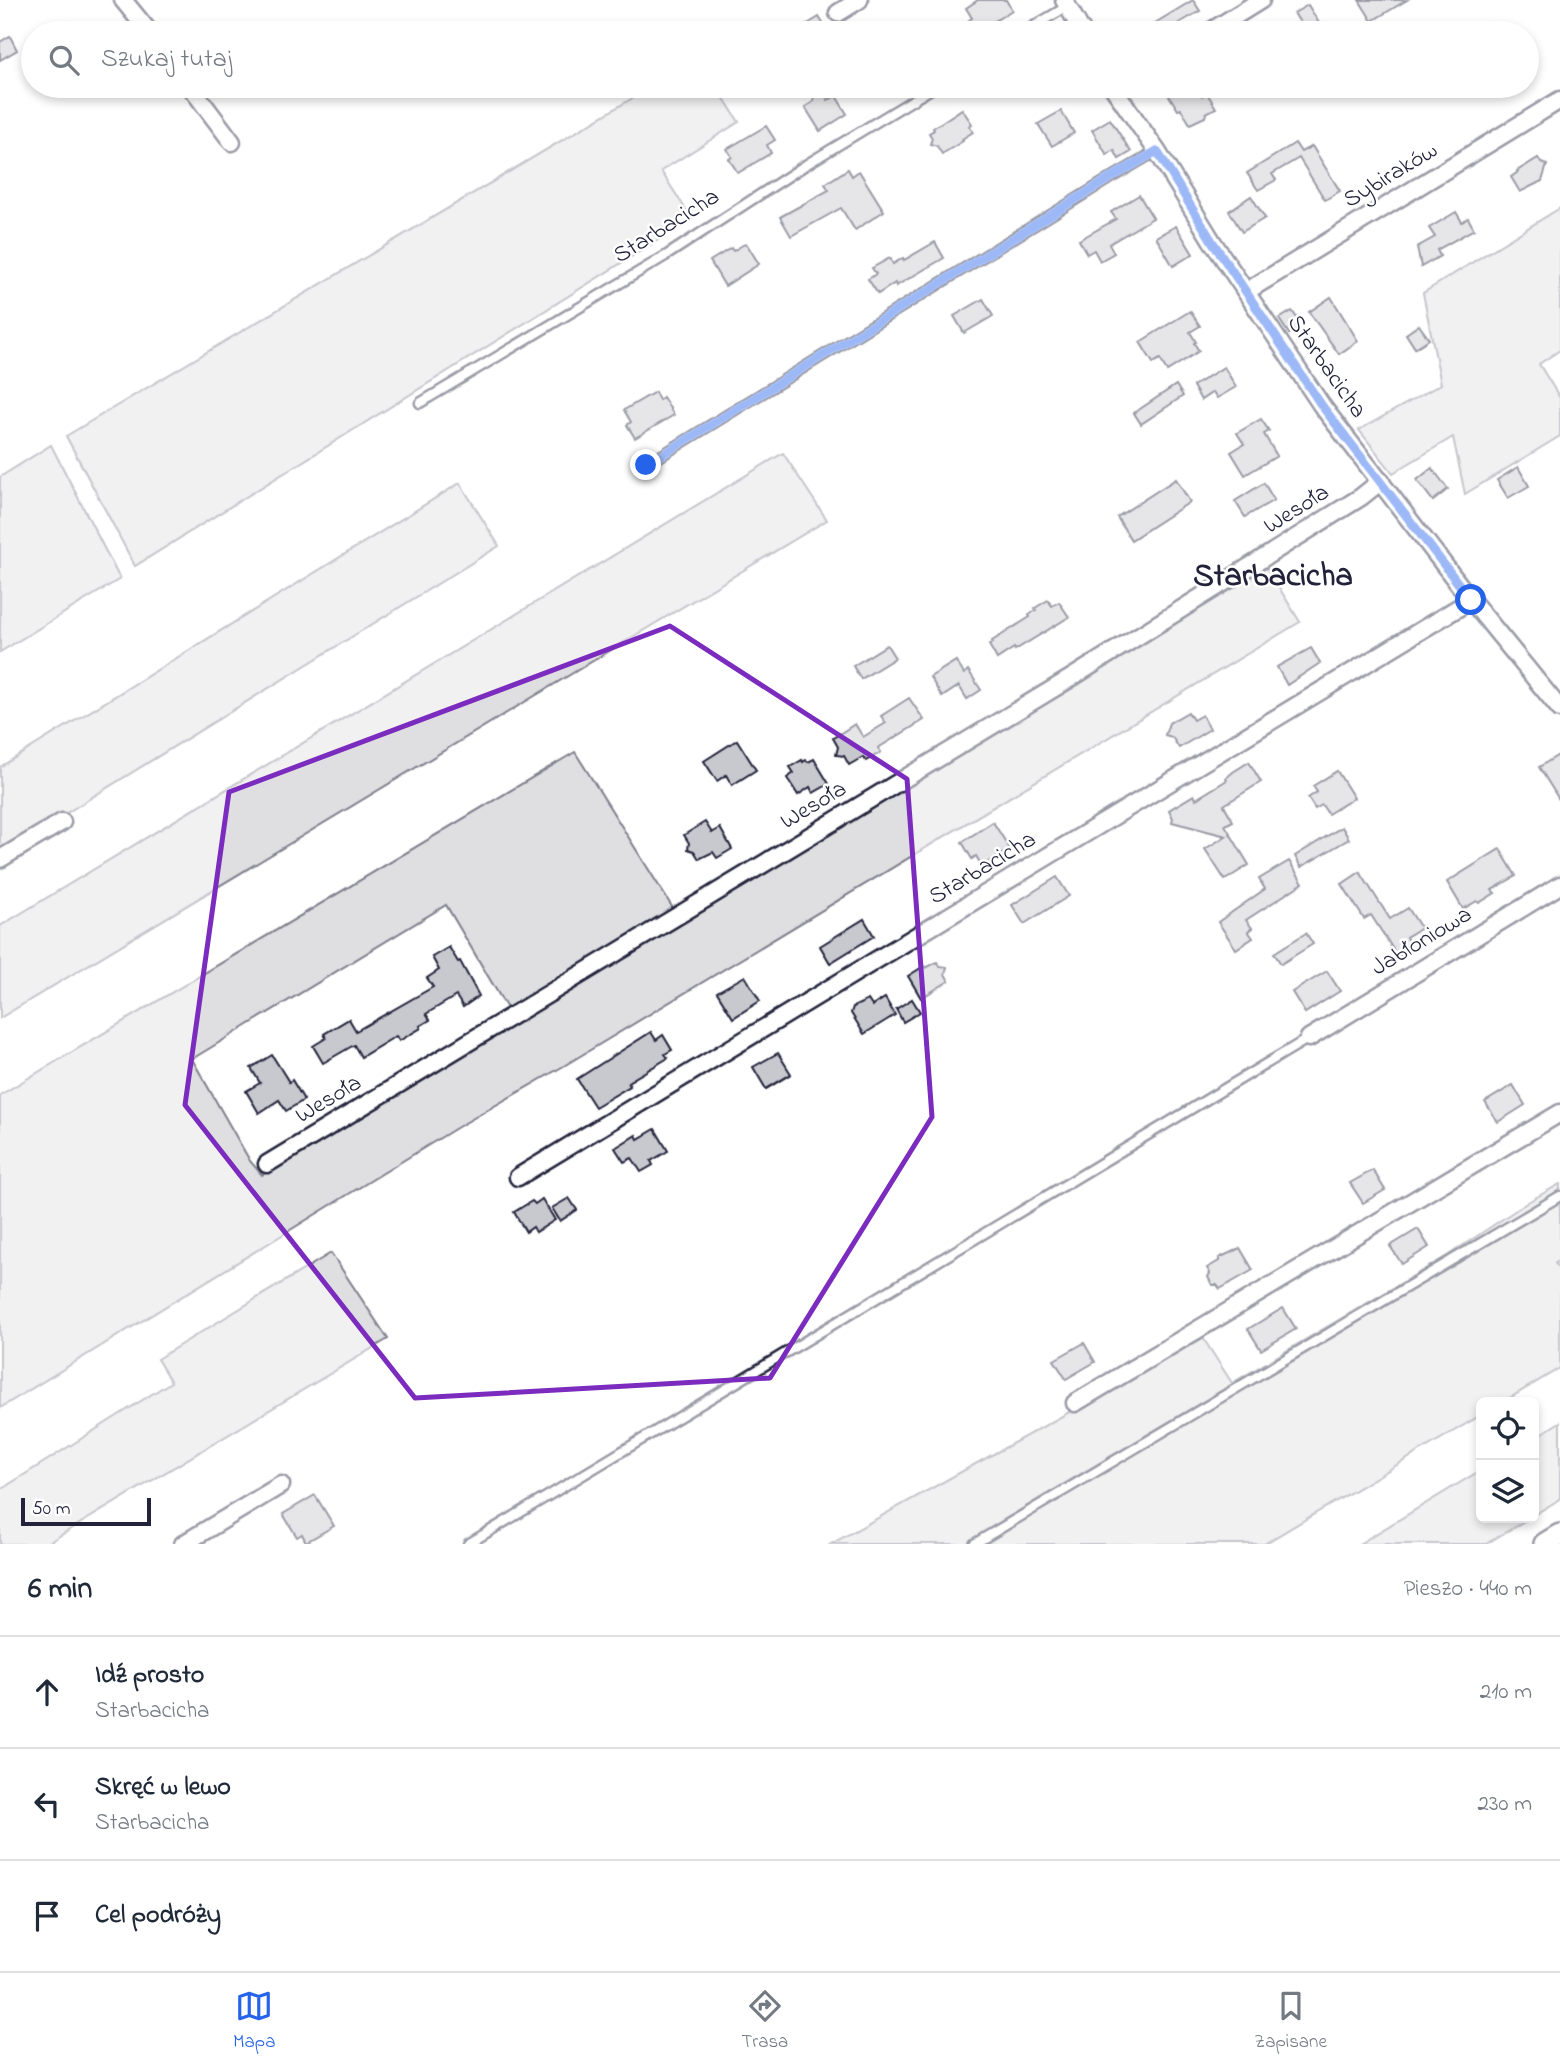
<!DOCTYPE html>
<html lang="pl">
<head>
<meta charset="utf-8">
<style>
  body { margin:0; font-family:"Indie Flower",sans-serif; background:#f6f6f7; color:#1f2937 }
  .controls { position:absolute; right:21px; bottom:21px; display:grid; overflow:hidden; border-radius:10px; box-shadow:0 4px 10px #0003 }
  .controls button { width:63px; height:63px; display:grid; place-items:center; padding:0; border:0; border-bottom:2px solid #e0e1e3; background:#fff; color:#1f2937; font:35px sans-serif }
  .scale { position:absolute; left:21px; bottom:18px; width:130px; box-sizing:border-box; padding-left:7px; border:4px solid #22223b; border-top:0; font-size:19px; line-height:24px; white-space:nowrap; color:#22223b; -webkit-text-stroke:5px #fff; paint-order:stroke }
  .stop { position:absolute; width:21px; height:21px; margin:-16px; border:5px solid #2563eb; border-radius:50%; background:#fff }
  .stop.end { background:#2563eb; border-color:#fff; box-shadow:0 2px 7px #0008 }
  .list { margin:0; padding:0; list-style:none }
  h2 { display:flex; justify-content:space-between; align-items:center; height:91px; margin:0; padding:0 28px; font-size:30px }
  h2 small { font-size:23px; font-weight:400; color:#747a83 }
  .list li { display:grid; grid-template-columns:46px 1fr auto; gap:21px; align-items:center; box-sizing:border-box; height:112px; padding:0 28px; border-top:2px solid #e0e1e3 }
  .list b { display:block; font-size:26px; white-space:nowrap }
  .list p { margin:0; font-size:23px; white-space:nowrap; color:#747a83 }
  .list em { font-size:23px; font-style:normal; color:#747a83 }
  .icon { flex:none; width:38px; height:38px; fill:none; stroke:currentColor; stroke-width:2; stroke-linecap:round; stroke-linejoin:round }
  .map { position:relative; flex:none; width:1560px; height:1544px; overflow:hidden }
  .search { position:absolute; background:#fff; box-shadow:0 4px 10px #0003; left:21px; right:21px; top:21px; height:77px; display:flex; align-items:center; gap:18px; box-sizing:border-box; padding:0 24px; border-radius:38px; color:#747a83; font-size:26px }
  .sheet { height:427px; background:#fff }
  nav { display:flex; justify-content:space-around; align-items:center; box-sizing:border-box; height:98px; border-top:2px solid #e0e1e3; background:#fff; font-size:19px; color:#747a83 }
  nav a { display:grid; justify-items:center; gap:4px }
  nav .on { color:#2563eb }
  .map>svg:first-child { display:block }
  .green { fill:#dfdfe2; stroke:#80808e; stroke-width:2 }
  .building { fill:#c8c8cf; stroke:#22223b; stroke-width:2 }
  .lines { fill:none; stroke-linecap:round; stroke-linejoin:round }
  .service-casing { stroke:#22223b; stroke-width:13 }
  .minor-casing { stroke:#22223b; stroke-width:21 }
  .tertiary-casing { stroke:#22223b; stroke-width:26 }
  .service { stroke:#fff; stroke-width:8 }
  .minor { stroke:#fff; stroke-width:16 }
  .tertiary { stroke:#fff; stroke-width:21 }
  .route { stroke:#2563eb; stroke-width:9 }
  .marked { fill:none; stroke:#7b2cbf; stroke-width:5; stroke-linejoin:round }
  .labels { text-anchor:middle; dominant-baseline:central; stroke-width:5; stroke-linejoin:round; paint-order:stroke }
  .street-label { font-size:24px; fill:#22223b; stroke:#fff }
  .district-label { font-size:32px; font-weight:bold; fill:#22223b; stroke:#fff }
</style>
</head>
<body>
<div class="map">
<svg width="1560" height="1544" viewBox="0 0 1560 1544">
  <rect width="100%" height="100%" fill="#fff"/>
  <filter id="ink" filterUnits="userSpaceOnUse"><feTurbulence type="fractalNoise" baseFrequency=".0143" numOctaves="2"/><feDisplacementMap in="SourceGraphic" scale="14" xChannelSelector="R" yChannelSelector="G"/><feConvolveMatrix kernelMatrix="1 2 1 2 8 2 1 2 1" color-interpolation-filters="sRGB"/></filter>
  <g filter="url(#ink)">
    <!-- green -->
    <g class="green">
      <path d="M 653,86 L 716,86 L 739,122 L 661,171 L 692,219 L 135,566 L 66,436 Z"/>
      <path d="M 1560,208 L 1560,350 L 1539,364 L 1560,398 L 1560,436 L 1465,494 L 1453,437 L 1393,473 L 1359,430 L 1441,384 L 1423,293 Z"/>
      <path d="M 51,445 L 120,579 L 0,652 L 0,477 Z"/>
      <path d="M 783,453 L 827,520 L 0,1018 L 0,926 Z"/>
      <path d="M 460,483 L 499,546 L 0,854 L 0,767 Z"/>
      <path d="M 1267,568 L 1300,622 L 562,1067 L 458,1127 L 0,1408 L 0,1095 L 575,752 L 674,910 L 508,1010 L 446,905 L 192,1059 L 250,1161 L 262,1175 C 598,975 932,771 1267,568 Z"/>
      <path d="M 1560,1184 L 1560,1260 L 1555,1263 L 1560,1271 L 1560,1368 L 1503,1402 L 1481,1402 L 1481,1415 L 1264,1544 L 831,1544 L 1203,1338 L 1232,1383 L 1447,1256 L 1528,1202 Z"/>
      <path d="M 331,1253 L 388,1339 L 46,1544 L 0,1544 L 0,1490 L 171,1382 L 157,1359 Z"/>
      <path d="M 1560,1422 L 1560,1499 L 1534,1515 L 1534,1438 Z"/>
      <path d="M 1481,1470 L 1481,1518 L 1529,1518 L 1486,1544 L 1359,1544 Z"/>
    </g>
    <!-- building -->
    <g class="building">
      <path d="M 978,0 L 1006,0 L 1012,10 L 976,33 L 968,21 L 972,18 L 966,8 Z"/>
      <path d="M 1193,0 L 1200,11 L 1162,33 L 1155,23 Z"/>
      <path d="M 1359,0 L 1407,0 L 1372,21 Z"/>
      <path d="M 1308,5 L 1325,33 L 1286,33 L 1301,24 L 1294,13 Z"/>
      <path d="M 819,17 L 829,33 L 793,33 Z"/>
      <path d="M 10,36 L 17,50 L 0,60 L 0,42 Z"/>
      <path d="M 1163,86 L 1189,86 L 1193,91 L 1197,88 L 1202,96 L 1207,93 L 1216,108 L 1206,113 L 1205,117 L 1190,124 L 1181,109 L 1178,110 Z"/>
      <path d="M 818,93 L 824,93 L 828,100 L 836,96 L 847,114 L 820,131 L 805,107 L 813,102 L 814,95 Z"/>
      <path d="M 962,109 L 972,124 L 969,126 L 973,132 L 962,139 L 963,141 L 942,154 L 937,146 L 930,144 L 932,138 L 929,133 L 934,130 L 933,128 Z"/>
      <path d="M 1061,111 L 1074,133 L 1052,146 L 1038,124 Z"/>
      <path d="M 1110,119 L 1131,152 L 1119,159 L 1114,150 L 1107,155 L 1092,130 Z"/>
      <path d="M 766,126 L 775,140 L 767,145 L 771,153 L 738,173 L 729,159 L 732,157 L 727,149 Z"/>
      <path d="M 1295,143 L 1301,152 L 1312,146 L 1340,191 L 1325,200 L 1299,158 L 1272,174 L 1276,180 L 1258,190 L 1247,173 Z"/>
      <path d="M 1538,158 L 1541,163 L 1547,165 L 1542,181 L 1520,192 L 1511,177 L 1518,172 L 1517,171 Z"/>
      <path d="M 848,169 L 852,176 L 859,171 L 884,211 L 855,230 L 841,208 L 791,236 L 780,217 L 829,190 L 825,184 Z"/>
      <path d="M 1139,195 L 1153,218 L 1109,244 L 1114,253 L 1100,261 L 1094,250 L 1087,254 L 1079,240 L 1116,219 L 1111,212 Z"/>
      <path d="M 1251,196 L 1265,218 L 1242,232 L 1229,211 Z"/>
      <path d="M 1456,212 L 1462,222 L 1468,218 L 1474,229 L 1437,250 L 1440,256 L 1421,267 L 1417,247 L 1435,237 L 1429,228 Z"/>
      <path d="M 1176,226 L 1193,254 L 1173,266 L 1156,237 Z"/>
      <path d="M 935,242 L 944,258 L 896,286 L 895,283 L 878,294 L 868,279 L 876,274 L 872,268 L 890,258 L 893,264 L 903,258 L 904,260 Z"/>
      <path d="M 746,243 L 759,264 L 725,286 L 710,261 L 731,248 L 733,251 Z"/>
      <path d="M 1331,297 L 1358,341 L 1339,354 L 1309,312 Z"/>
      <path d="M 983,299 L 993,316 L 964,333 L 954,316 Z"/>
      <path d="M 1190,311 L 1200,326 L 1190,332 L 1196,342 L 1194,343 L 1199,351 L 1167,371 L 1160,359 L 1153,363 L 1140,342 Z"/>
      <path d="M 1292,311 L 1302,325 L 1289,334 L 1279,319 Z"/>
      <path d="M 1419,325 L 1429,339 L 1415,348 L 1406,334 Z"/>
      <path d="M 1224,367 L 1236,387 L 1217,398 L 1213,392 L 1201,400 L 1193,386 Z"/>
      <path d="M 1176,385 L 1183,396 L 1141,424 L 1134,413 Z"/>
      <path d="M 655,392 L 659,400 L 663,397 L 674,415 L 635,438 L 627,425 L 631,422 L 624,410 Z"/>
      <path d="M 1261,419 L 1269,431 L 1264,434 L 1277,456 L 1245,475 L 1231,452 L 1244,444 L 1237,433 Z"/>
      <path d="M 1518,467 L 1529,486 L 1508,498 L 1497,480 Z"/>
      <path d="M 1432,468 L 1448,489 L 1433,501 L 1417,480 Z"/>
      <path d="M 1176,479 L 1190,502 L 1131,540 L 1117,517 Z"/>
      <path d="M 1264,483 L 1274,500 L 1245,517 L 1235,501 Z"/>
      <path d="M 1048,600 L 1052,606 L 1059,602 L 1069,617 L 1015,650 L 1014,648 L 997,659 L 989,645 L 993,643 L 992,641 L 1030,617 L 1029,615 L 1036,610 L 1035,608 Z"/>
      <path d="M 887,645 L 895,658 L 861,679 L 853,666 Z"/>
      <path d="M 1311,648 L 1320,663 L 1287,685 L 1277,667 Z"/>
      <path d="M 956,661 L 964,674 L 968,670 L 981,690 L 967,699 L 959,686 L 942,697 L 930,677 Z"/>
      <path d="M 909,698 L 924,720 L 878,748 L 881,752 L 866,761 L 863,757 L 849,765 L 844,756 L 836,755 L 838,747 L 833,738 L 855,724 L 863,737 L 886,723 L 881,716 Z"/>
      <path d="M 1188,712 L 1193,720 L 1202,715 L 1210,729 L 1179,748 L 1172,737 L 1165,735 L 1169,723 Z"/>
      <path d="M 737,740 L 756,770 L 732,785 L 726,775 L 717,781 L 704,761 Z"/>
      <path d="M 1560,754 L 1560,801 L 1539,767 Z"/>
      <path d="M 814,759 L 829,784 L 813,793 L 810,787 L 798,795 L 787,778 L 794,773 L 790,767 L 802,760 L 803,762 L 806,760 L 808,762 Z"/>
      <path d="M 1249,762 L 1261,782 L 1224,805 L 1233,821 L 1225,825 L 1249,865 L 1225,880 L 1205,849 L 1226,836 L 1172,822 L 1173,818 L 1169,810 L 1194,795 L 1196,799 L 1227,780 L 1226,778 L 1233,772 Z"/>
      <path d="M 1337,771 L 1354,798 L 1328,814 L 1322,805 L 1315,809 L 1308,798 L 1317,792 L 1313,786 Z"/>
      <path d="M 705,822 L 712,833 L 720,828 L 732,849 L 717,858 L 713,852 L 699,859 L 694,851 L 688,849 L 689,843 L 684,835 Z"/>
      <path d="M 993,822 L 1010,849 L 982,866 L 976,856 L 972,859 L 962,842 Z"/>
      <path d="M 1342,827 L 1349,839 L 1301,867 L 1295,856 Z"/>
      <path d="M 1500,849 L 1516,876 L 1492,890 L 1495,893 L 1479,903 L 1477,901 L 1463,909 L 1447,882 Z"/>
      <path d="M 1289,861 L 1303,883 L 1246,920 L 1252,928 L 1248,931 L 1253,938 L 1236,949 L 1218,922 L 1265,889 L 1259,879 Z"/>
      <path d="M 1360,872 L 1390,919 L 1408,908 L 1421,928 L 1406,937 L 1409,943 L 1406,945 L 1409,950 L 1398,957 L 1371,915 L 1364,919 L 1342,884 Z"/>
      <path d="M 1057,877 L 1069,896 L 1024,924 L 1012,905 Z"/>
      <path d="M 864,919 L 874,936 L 830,963 L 820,946 Z"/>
      <path d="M 1306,933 L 1313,944 L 1281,964 L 1274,953 Z"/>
      <path d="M 449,947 L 458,962 L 460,961 L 479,996 L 463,1007 L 456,996 L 426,1014 L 430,1020 L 420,1026 L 421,1028 L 399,1041 L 396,1036 L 361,1057 L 354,1045 L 323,1063 L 313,1046 L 326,1038 L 324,1034 L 349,1019 L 356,1031 L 433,987 L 427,978 L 439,970 L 432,957 Z"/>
      <path d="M 937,962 L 940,966 L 947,967 L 945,974 L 949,981 L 921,998 L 908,976 L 924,966 L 926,968 Z"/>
      <path d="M 1327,971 L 1340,991 L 1305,1013 L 1292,992 Z"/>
      <path d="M 745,976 L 760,1001 L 733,1018 L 717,992 Z"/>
      <path d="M 885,998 L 895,1015 L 864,1034 L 851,1013 L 853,1007 L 868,1000 L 872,1006 Z"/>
      <path d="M 912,999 L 920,1012 L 903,1022 L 896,1009 Z"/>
      <path d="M 651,1032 L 656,1040 L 663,1035 L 672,1050 L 665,1054 L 668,1058 L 628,1082 L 630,1086 L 595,1107 L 577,1079 Z"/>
      <path d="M 778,1053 L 791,1074 L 766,1089 L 753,1067 Z"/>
      <path d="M 272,1055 L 289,1082 L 292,1080 L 304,1100 L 286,1111 L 279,1100 L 259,1113 L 246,1091 L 260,1083 L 251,1068 Z"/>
      <path d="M 1513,1085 L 1525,1105 L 1498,1122 L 1485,1102 Z"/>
      <path d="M 655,1129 L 668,1151 L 651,1161 L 653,1165 L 641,1172 L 632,1158 L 624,1162 L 615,1148 L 636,1135 L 638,1139 Z"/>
      <path d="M 1373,1170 L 1385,1190 L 1363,1203 L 1350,1183 Z"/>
      <path d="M 569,1198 L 577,1210 L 560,1221 L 552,1208 Z"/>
      <path d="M 542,1199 L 555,1220 L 536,1232 L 533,1227 L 526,1232 L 514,1212 L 532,1201 L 535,1204 Z"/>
      <path d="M 1418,1229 L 1429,1247 L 1402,1264 L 1390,1246 Z"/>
      <path d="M 1240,1248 L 1253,1270 L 1220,1289 L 1217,1285 L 1212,1285 L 1208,1277 L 1210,1273 L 1207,1268 L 1219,1261 L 1219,1258 Z"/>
      <path d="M 1283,1308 L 1296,1329 L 1261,1350 L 1248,1329 Z"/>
      <path d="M 1084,1343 L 1095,1362 L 1066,1379 L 1054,1360 Z"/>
      <path d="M 315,1495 L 334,1526 L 306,1542 L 302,1534 L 297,1537 L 283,1514 Z"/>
    </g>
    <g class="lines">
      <!-- service casing -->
      <g class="service-casing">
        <g id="service">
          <path d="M 1022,33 L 1068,6"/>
          <path d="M 420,403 L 667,255 L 807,164 L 936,86"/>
          <path d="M 646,465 L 1104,182 L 1157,151"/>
          <path d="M 468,1544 L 1309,1038"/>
          <path d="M 974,1544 L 1560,1196"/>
        </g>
      </g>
      <!-- minor casing -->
      <g class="minor-casing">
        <g id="minor">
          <path d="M 123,0 L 150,33"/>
          <path d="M 1064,0 L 1083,33"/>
          <path d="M 838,13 L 859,0"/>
          <path d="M 1208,33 L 1261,0"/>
          <path d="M 190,86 L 232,142"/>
          <path d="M 1112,86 L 1157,151 L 1212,241 L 1322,406 L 1471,600 L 1560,709"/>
          <path d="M 1247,291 L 1560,100"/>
          <path d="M 0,859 L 62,822"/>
          <path d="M 1309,1038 L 1560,885"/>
          <path d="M 267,1164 L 1071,678 L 1361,497 L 1381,481"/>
          <path d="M 518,1177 L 1471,600"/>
          <path d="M 1075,1403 L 1560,1113"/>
          <path d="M 183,1544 L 281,1485"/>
        </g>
      </g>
      <!-- tertiary casing -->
      <g class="tertiary-casing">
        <path id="tertiary" d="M 1545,1544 L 1560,1535"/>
      </g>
      <!-- service -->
      <use href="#service" class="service"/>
      <!-- minor -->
      <use href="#minor" class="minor"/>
      <!-- tertiary -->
      <use href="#tertiary" class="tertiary"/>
    </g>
  </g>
  <g class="lines" filter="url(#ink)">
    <!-- route -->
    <path class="route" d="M 646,465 L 1104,182 L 1157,151 L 1212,241 L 1322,406 L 1471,600"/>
  </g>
  <!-- marked area -->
  <path d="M0 0H1560V1544H0ZM 670,626 L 907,779 L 932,1117 L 770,1378 L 415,1398 L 185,1105 L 229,792 Z" fill="#fff" fill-opacity=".55" fill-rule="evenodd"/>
  <path class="marked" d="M 670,626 L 907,779 L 932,1117 L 770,1378 L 415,1398 L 185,1105 L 229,792 Z"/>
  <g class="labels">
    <!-- street labels -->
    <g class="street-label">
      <text transform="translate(1391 176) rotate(-31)">Sybiraków</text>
      <text transform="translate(667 227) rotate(-32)">Starbacicha</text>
      <text transform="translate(1326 367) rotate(55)">Starbacicha</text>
      <text transform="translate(1297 510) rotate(-32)">Wesoła</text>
      <text transform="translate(814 806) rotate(-31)">Wesoła</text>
      <text transform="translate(983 869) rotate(-31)">Starbacicha</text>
      <text transform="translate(1422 942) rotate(-31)">Jabłoniowa</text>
      <text transform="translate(329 1100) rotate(-31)">Wesoła</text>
    </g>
    <!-- district labels -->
    <g class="district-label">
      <text x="1273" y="577">Starbacicha</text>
    </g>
  </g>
</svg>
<div class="controls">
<button><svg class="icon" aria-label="locate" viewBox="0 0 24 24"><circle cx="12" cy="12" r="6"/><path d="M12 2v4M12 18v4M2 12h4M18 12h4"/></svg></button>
<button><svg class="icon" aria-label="layers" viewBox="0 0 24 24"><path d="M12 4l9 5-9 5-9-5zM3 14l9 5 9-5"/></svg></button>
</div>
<div class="scale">50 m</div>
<div class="stop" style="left:1471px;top:600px"></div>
<div class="stop end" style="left:646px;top:465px"></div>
<div class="search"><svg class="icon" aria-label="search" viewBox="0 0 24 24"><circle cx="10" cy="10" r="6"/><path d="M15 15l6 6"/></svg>Szukaj tutaj</div>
</div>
<section class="sheet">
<h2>6 min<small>Pieszo · 440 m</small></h2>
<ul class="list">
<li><svg class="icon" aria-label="ahead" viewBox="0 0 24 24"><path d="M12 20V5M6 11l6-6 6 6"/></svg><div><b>Idź prosto</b><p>Starbacicha</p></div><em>210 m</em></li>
<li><svg class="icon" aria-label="left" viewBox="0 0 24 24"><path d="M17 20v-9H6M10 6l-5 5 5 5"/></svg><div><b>Skręć w lewo</b><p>Starbacicha</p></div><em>230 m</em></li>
<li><svg class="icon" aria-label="arrive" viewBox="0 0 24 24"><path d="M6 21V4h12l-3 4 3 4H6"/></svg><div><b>Cel podróży</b></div></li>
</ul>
</section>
<nav>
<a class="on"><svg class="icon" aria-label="map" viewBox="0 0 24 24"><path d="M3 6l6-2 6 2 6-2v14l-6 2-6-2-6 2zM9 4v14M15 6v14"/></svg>Mapa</a>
<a><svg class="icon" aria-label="directions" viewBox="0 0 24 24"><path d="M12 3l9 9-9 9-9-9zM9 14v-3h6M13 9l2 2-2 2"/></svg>Trasa</a>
<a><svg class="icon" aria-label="saved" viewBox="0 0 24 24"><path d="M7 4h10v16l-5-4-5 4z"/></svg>Zapisane</a>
</nav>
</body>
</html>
